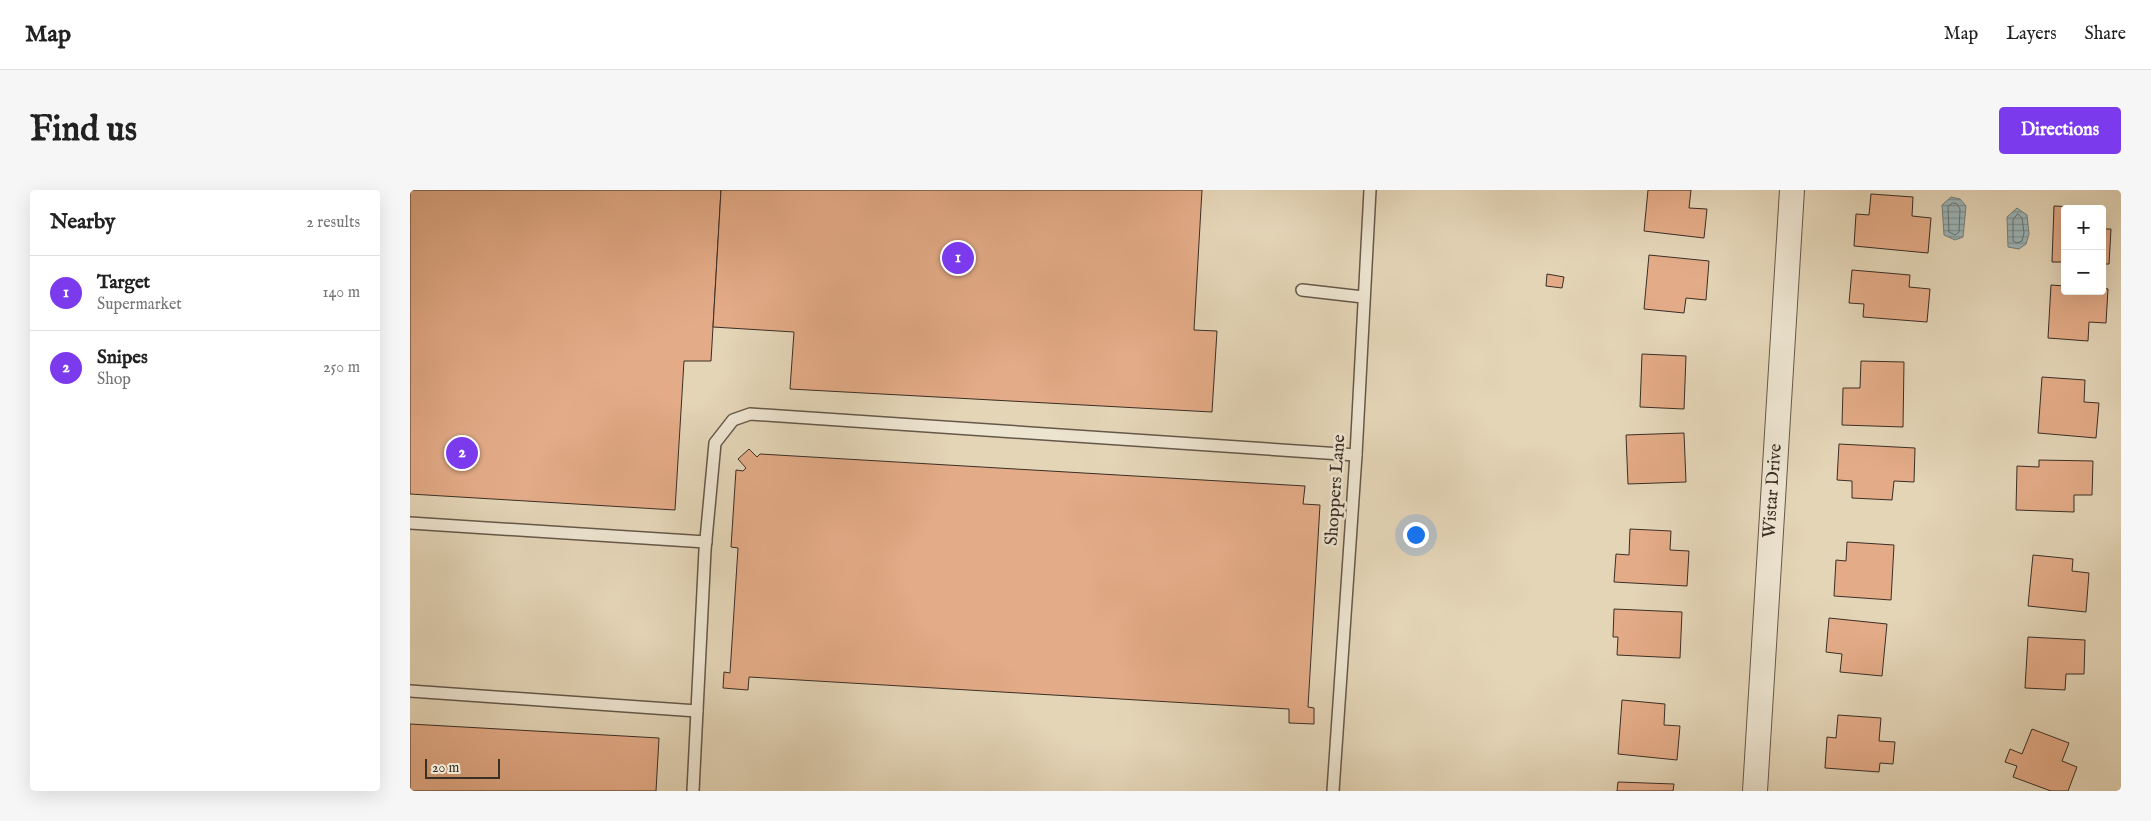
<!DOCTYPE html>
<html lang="en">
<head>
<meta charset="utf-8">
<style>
  body { margin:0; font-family:"IM FELL English",serif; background:#f6f6f6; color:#222 }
  .controls { position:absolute; right:15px; top:15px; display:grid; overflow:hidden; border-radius:5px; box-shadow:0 5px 20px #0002 }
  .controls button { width:45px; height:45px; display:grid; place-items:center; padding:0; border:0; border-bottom:1px solid #e0e0e0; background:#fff; color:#222; font:25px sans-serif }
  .scale { position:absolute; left:15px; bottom:12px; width:75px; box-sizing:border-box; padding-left:5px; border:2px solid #3b2e25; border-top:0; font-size:14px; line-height:18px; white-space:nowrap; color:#3b2e25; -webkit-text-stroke:4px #ede4d0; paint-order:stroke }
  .you { position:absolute; left:1005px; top:344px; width:18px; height:18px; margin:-12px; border:4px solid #fff; border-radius:50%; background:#1a73e8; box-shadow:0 0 0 8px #1a73e833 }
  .badge { display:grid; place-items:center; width:32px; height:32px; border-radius:50%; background:#7c3aed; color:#fff; font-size:16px; font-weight:700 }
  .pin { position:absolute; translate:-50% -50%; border:2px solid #fff; box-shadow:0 1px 5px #0006 }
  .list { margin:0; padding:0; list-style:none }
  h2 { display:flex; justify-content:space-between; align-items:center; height:65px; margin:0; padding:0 20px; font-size:21px }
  h2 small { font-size:16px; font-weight:400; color:#767676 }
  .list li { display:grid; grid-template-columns:32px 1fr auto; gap:15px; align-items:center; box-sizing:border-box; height:75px; padding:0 20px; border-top:1px solid #e0e0e0 }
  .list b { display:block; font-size:19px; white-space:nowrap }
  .list p { margin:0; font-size:16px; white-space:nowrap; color:#767676 }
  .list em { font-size:16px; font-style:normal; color:#767676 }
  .map { position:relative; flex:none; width:1711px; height:601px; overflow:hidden; border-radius:5px }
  header { display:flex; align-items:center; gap:30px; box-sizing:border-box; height:70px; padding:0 25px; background:#fff; border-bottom:1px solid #e0e0e0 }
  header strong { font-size:24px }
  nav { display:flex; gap:28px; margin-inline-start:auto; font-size:18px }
  .intro { display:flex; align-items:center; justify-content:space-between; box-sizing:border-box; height:120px; padding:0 30px }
  h1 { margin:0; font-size:35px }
  .button { padding:12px 22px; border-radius:5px; background:#7c3aed; color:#fff; font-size:18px; font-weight:700 }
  main { display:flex; gap:30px; padding:0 30px }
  aside { flex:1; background:#fff; border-radius:5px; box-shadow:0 5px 20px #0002 }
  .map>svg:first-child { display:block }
  .water { fill:url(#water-rules); stroke:#75807e }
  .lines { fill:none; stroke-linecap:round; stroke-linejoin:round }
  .shore { stroke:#6b726f; stroke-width:1 }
  .building { fill:#e3ab87; stroke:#3b2e25 }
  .service-casing { stroke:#65584a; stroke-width:14 }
  .minor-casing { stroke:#65584a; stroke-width:26 }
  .service { stroke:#ede4d0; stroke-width:11 }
  .minor { stroke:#ede4d0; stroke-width:24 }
  .labels { text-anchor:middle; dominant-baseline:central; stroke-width:5; stroke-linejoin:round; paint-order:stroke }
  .street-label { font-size:18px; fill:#3b2e25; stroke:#ede4d0 }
</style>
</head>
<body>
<header>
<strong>Map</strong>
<nav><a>Map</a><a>Layers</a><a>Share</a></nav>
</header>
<div class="intro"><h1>Find us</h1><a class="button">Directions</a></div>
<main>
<aside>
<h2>Nearby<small>2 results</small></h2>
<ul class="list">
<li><span class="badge">1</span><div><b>Target</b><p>Supermarket</p></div><em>140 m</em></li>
<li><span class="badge">2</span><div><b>Snipes</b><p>Shop</p></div><em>250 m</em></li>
</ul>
</aside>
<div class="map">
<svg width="1711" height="601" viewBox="0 0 1711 601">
  <defs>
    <pattern id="water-rules" width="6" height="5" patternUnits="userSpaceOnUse" patternTransform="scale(1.25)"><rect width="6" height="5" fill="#9bb6b9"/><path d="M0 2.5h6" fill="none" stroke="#809496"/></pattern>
  </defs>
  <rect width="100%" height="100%" fill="#e4d5b7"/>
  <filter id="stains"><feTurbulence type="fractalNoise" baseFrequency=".004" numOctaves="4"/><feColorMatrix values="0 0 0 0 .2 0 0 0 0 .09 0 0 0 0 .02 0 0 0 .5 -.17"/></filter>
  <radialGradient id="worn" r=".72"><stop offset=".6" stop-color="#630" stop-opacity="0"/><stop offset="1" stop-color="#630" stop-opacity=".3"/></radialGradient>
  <!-- water -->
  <g class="water">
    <path d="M 1541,7 L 1550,9 L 1556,16 L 1553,47 L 1545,50 L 1534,45 L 1532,15 Z"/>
    <path d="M 1607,18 L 1617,25 L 1619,44 L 1616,54 L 1609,59 L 1598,57 L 1597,27 Z"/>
  </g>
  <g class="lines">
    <!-- shore -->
    <g class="shore">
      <path d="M 1543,13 L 1547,14 L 1550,19 L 1549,42 L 1545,45 L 1539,42 L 1538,17 Z"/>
      <path d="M 1608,24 L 1612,28 L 1614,43 L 1612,51 L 1607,53 L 1603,51 L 1603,30 Z"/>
    </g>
  </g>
  <!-- building -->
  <g class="building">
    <path d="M 0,0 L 311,0 L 301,171 L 274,171 L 265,320 L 0,304 Z"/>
    <path d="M 311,0 L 792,0 L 784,140 L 807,141 L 802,222 L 380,199 L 384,142 L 303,137 Z"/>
    <path d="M 1238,0 L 1281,0 L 1279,18 L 1297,19 L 1294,48 L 1234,41 Z"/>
    <path d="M 1461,4 L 1503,7 L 1502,26 L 1521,28 L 1518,63 L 1444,56 L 1446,24 L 1459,25 Z"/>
    <path d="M 1644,16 L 1686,18 L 1655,19 L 1655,72 L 1642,72 Z"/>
    <path d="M 1692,39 L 1701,39 L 1699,74 L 1692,74 Z"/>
    <path d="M 1239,65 L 1299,71 L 1296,110 L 1276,108 L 1274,123 L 1234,119 Z"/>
    <path d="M 1442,80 L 1500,85 L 1499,97 L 1520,99 L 1517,132 L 1453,127 L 1454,114 L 1439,113 Z"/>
    <path d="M 1137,84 L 1154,87 L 1152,98 L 1136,96 Z"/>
    <path d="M 1641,95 L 1655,96 L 1655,101 L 1692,101 L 1692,98 L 1698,99 L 1696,133 L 1679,132 L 1678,151 L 1638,148 Z"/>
    <path d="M 1232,164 L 1276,166 L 1274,219 L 1230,217 Z"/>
    <path d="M 1451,171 L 1494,172 L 1493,237 L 1432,235 L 1433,198 L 1450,198 Z"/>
    <path d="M 1632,187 L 1675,190 L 1674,212 L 1689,213 L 1686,248 L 1628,243 Z"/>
    <path d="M 1274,243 L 1276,292 L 1218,294 L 1216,245 Z"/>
    <path d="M 1429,254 L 1505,258 L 1504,292 L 1484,291 L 1482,310 L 1442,308 L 1442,291 L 1427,290 Z"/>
    <path d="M 339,259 L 347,267 L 350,264 L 895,296 L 893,314 L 910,315 L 898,517 L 904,518 L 904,534 L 879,533 L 879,519 L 339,487 L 338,500 L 313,498 L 314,482 L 320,483 L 328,358 L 321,357 L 326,280 L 333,281 L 336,278 L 328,269 Z"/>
    <path d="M 1629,270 L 1683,271 L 1682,305 L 1664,305 L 1664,322 L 1606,320 L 1607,276 L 1629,277 Z"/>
    <path d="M 1220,339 L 1261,341 L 1260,360 L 1279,361 L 1277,396 L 1204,392 L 1206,364 L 1219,365 Z"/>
    <path d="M 1437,352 L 1484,355 L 1481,410 L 1424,406 L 1426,370 L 1436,371 Z"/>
    <path d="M 1623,365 L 1663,369 L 1662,381 L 1679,383 L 1676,422 L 1618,416 Z"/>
    <path d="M 1204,419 L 1272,422 L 1270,468 L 1207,465 L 1208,447 L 1203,447 Z"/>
    <path d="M 1419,428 L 1477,434 L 1472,486 L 1430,482 L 1432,464 L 1416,462 Z"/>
    <path d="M 1618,447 L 1675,450 L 1674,484 L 1656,484 L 1655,500 L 1615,498 Z"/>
    <path d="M 1212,510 L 1255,514 L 1254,535 L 1270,536 L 1267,570 L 1208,564 Z"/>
    <path d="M 1428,525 L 1471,528 L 1469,551 L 1485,552 L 1483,574 L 1470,573 L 1469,582 L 1415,578 L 1417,547 L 1426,548 Z"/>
    <path d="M 0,534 L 249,548 L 246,601 L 0,601 Z"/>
    <path d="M 1622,539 L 1659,553 L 1652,571 L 1667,577 L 1658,601 L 1641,601 L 1603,587 L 1607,576 L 1595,572 L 1600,559 L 1612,564 Z"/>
    <path d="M 1208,592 L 1264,594 L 1263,601 L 1207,601 Z"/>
  </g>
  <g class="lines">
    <!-- service casing -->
    <g class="service-casing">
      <g id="service">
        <path d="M 892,100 L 953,107"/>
        <path d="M 0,333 L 296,352"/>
        <path d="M 0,501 L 287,521"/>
        <path d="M 283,601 L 295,360 L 305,253 L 323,230 L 340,224 L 946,265"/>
        <path d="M 923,601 L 946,265 L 960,0"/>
      </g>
    </g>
    <!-- minor casing -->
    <g class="minor-casing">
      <path id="minor" d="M 1345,601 L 1382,0"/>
    </g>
    <!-- service -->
    <use href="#service" class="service"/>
    <!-- minor -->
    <use href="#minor" class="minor"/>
  </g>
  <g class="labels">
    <!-- street labels -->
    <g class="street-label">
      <text transform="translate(926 300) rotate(-86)">Shoppers Lane</text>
      <text transform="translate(1363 301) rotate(-86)">Wistar Drive</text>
    </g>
  </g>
  <rect width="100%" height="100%" filter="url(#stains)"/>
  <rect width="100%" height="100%" fill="url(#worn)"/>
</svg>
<div class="controls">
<button>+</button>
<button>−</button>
</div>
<div class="scale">20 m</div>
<div class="you"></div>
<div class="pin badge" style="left:548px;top:68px">1</div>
<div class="pin badge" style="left:52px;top:263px">2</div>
</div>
</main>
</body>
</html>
